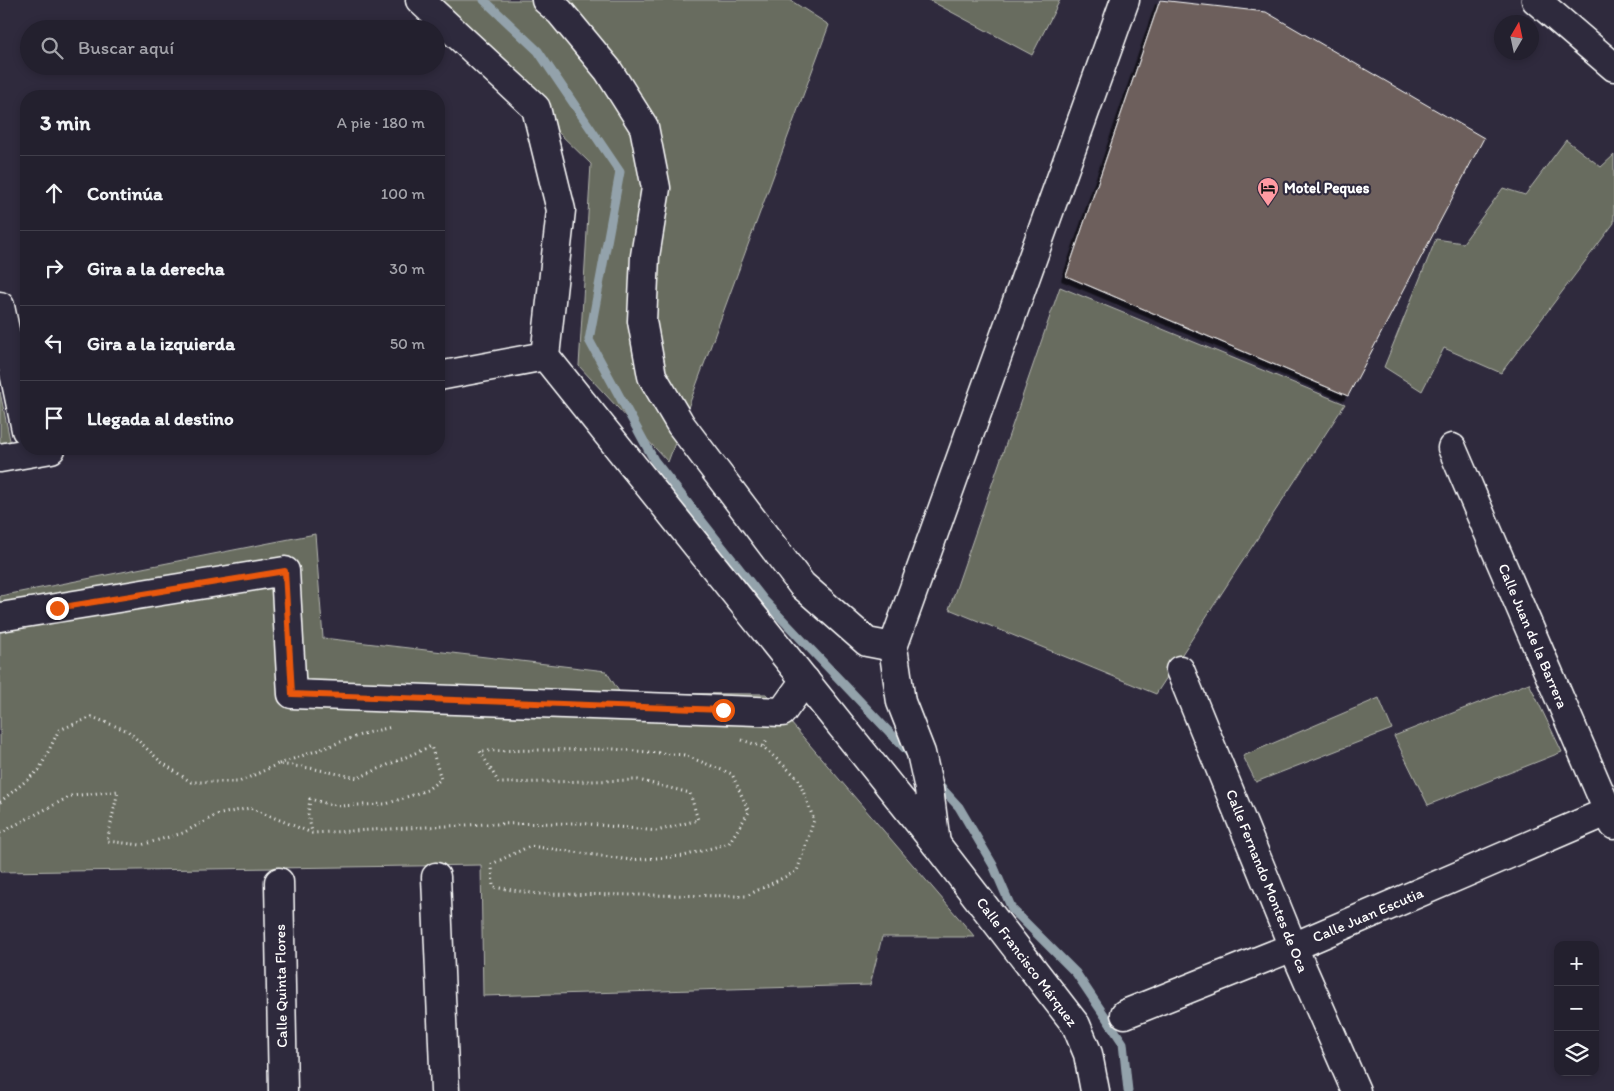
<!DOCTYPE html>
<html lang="es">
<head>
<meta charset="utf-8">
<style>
  body { margin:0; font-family:Itim,sans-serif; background:#2b2836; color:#f1f3f6 }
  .controls { position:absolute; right:15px; bottom:15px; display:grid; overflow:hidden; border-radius:10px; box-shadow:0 2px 8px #0003 }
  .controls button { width:45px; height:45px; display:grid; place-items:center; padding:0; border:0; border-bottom:1px solid #403e4a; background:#23202e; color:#f1f3f6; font:25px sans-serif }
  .compass { position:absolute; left:1494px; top:15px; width:45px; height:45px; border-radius:50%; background:#23202e; box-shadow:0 2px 8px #0003; rotate:9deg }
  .stop { position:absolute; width:15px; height:15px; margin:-11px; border:4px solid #ea580c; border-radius:50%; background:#fff }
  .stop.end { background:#ea580c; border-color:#fff; box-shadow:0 1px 5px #0008 }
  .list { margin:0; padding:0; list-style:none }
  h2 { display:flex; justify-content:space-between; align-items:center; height:65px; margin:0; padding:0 20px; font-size:21px }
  h2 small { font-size:16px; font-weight:400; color:#a3a3aa }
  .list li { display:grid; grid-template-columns:32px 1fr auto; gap:15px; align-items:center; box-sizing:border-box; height:75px; padding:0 20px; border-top:1px solid #403e4a }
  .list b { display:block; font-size:19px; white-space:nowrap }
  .list em { font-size:16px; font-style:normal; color:#a3a3aa }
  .icon { flex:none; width:28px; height:28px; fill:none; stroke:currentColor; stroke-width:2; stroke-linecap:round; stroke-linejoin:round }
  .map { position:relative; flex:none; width:1614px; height:1091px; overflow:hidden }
  .search { position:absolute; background:#23202e; box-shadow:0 2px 8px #0003; left:20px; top:20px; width:425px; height:55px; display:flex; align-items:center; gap:12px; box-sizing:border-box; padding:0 18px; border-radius:28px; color:#a3a3aa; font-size:19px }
  .panel { position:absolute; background:#23202e; box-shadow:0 2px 8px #0003; left:20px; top:90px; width:425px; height:365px; border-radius:20px }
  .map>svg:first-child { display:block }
  .green { fill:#686c5f; stroke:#b4b6af }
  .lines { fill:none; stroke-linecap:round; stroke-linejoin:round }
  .stream { stroke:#93a2ab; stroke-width:9 }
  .building { fill:#6d5f5b; stroke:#fff; filter:url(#shadow) }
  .minor-casing { stroke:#fff; stroke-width:31 }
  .path { stroke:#fff; stroke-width:3; stroke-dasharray:1 4; stroke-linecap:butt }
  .minor { stroke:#2f2a3d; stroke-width:28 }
  .route { stroke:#ea580c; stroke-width:6 }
  .labels { text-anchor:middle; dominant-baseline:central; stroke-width:4.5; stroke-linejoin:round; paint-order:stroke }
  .poi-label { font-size:15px; font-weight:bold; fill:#fff; stroke:#2f2a3d; text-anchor:start }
  .street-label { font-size:15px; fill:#fff; stroke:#2f2a3d }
</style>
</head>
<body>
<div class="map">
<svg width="1614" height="1091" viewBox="0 0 1614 1091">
  <defs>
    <filter id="shadow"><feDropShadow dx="-4.5" dy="4.5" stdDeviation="0" flood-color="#0009"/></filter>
  </defs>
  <rect width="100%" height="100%" fill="#2f2a3d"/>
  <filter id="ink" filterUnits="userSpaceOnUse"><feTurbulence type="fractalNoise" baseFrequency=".02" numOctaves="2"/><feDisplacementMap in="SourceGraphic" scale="10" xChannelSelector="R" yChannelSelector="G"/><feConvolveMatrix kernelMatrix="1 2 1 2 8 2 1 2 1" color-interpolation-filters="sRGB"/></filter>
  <g filter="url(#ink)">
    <!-- green -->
    <g class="green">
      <path d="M 422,0 L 790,0 L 829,25 L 668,462 L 579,366 L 591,164 Z"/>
      <path d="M 929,0 L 1060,0 L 1032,55 Z"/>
      <path d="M 1566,140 L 1601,167 L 1614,155 L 1614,223 L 1501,373 L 1444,348 L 1422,391 L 1384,367 L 1436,239 L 1463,243 L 1503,188 L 1525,195 Z"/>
      <path d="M 1060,287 L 1345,404 L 1156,694 L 949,609 Z"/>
      <path d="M 0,392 L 15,464 L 0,467 Z"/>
      <path d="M 315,534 L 323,638 L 606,671 L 620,693 L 766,694 L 975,937 L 882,937 L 870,985 L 483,996 L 481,865 L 0,872 L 0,596 Z"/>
      <path d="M 1529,683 L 1562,752 L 1428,805 L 1394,736 Z"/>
      <path d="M 1379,698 L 1392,729 L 1256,782 L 1243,756 Z"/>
    </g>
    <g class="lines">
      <!-- stream -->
      <g class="stream">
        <path d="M 484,0 L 538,51 L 620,172 L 589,340 L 654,460 L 764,600 L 912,756"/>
        <path d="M 936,782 L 959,807 L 993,865 L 1012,909 L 1076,973 L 1123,1043 L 1128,1091"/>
      </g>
    </g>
    <!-- building -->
    <path class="building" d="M 1160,0 L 1266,12 L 1484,138 L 1348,396 L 1066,276 Z"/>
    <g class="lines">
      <!-- minor casing -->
      <g class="minor-casing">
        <g id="minor">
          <path d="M 420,0 L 536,108 L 561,210 L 545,356 L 936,844 L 1076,1025 L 1088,1054 L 1095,1091"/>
          <path d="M 546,0 L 560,12 L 608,70 L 644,127 L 656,188 L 645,256 L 642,321 L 652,376 L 681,425 L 802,585 L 867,642 L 893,647"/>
          <path d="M 1536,0 L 1614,67"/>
          <path d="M 0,306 L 26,430"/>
          <path d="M 439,376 L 545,356"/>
          <path d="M 1452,448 L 1614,825"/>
          <path d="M 0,458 L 51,449"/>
          <path d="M 0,617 L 285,571 L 292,694 L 782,712 L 805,680"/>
          <path d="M 1180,670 L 1293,947 L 1356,1091"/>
          <path d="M 936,844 L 929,789 L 921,753 L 901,702 L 893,647 L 1125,0"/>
          <path d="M 436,877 L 445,1091"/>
          <path d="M 279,882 L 283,1091"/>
          <path d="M 1125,1014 L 1293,947 L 1614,809"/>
        </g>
      </g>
      <!-- path -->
      <g class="path">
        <path d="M 742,740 L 763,747"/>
        <path d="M 279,764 L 366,733 L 392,727"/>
        <path d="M 0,802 L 39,770 L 59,730 L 92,717 L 128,731 L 161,762 L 191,782 L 239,782 L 278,764 L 310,768 L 358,778 L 431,746 L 441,779 L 427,790 L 386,804 L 335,806 L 310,799 L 308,814 L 312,832"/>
        <path d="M 0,833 L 71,796 L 118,791 L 107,841 L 141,845 L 183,833 L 216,815 L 250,808 L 312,833 L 486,824 L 579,823 L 657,831 L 698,820 L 690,793 L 638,780 L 499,783 L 480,751 L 613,749 L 684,755 L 732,774 L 749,812 L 729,843 L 684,856 L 631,860 L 530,846 L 492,864 L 493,887 L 538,894 L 746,896 L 797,871 L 814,820 L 798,778 L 763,747 L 767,739"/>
      </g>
      <!-- minor -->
      <use href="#minor" class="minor"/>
    </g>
  </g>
  <g class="lines" filter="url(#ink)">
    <!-- route -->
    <path class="route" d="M 57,608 L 285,571 L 292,694 L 723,710"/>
  </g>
  <!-- icons -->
  <defs>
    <g id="hotel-pin" transform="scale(1.125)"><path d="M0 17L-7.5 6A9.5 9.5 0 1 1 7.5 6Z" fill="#ff9aa2" stroke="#2f2a3d"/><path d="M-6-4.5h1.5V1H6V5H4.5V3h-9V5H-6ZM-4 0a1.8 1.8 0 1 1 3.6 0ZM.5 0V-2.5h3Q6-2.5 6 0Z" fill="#111"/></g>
  </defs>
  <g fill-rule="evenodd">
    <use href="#hotel-pin" x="1268" y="188"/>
  </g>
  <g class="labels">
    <!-- poi labels -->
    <g class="poi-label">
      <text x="1284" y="188">Motel Peques</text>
    </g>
    <!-- street labels -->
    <g class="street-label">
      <text transform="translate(1533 636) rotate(67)">Calle Juan de la Barrera</text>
      <text transform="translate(1267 881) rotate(68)">Calle Fernando Montes de Oca</text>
      <text transform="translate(1368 915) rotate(-23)">Calle Juan Escutia</text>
      <text transform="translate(1027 962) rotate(53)">Calle Francisco Márquez</text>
      <text transform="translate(281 986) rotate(-91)">Calle Quinta Flores</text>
    </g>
  </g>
</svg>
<div class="controls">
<button>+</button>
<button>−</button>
<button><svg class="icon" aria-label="layers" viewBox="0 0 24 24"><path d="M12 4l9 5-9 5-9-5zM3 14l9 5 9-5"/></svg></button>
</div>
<svg class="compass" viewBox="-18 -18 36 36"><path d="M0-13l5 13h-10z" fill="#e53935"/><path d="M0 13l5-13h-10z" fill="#a3a3aa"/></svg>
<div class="stop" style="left:723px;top:710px"></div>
<div class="stop end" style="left:57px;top:608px"></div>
<div class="search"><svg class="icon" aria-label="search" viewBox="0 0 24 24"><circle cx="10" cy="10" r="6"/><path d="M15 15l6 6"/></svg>Buscar aquí</div>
<section class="panel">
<h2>3 min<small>A pie · 180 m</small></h2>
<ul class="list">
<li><svg class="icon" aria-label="ahead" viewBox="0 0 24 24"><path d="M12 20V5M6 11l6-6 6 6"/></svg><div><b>Continúa</b></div><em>100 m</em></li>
<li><svg class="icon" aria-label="right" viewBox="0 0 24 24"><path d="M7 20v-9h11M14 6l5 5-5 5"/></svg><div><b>Gira a la derecha</b></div><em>30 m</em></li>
<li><svg class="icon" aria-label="left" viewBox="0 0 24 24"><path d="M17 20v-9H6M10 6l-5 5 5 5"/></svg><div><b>Gira a la izquierda</b></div><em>50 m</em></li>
<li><svg class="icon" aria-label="arrive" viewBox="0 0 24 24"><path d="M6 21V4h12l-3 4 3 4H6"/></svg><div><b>Llegada al destino</b></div></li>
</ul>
</section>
</div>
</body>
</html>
